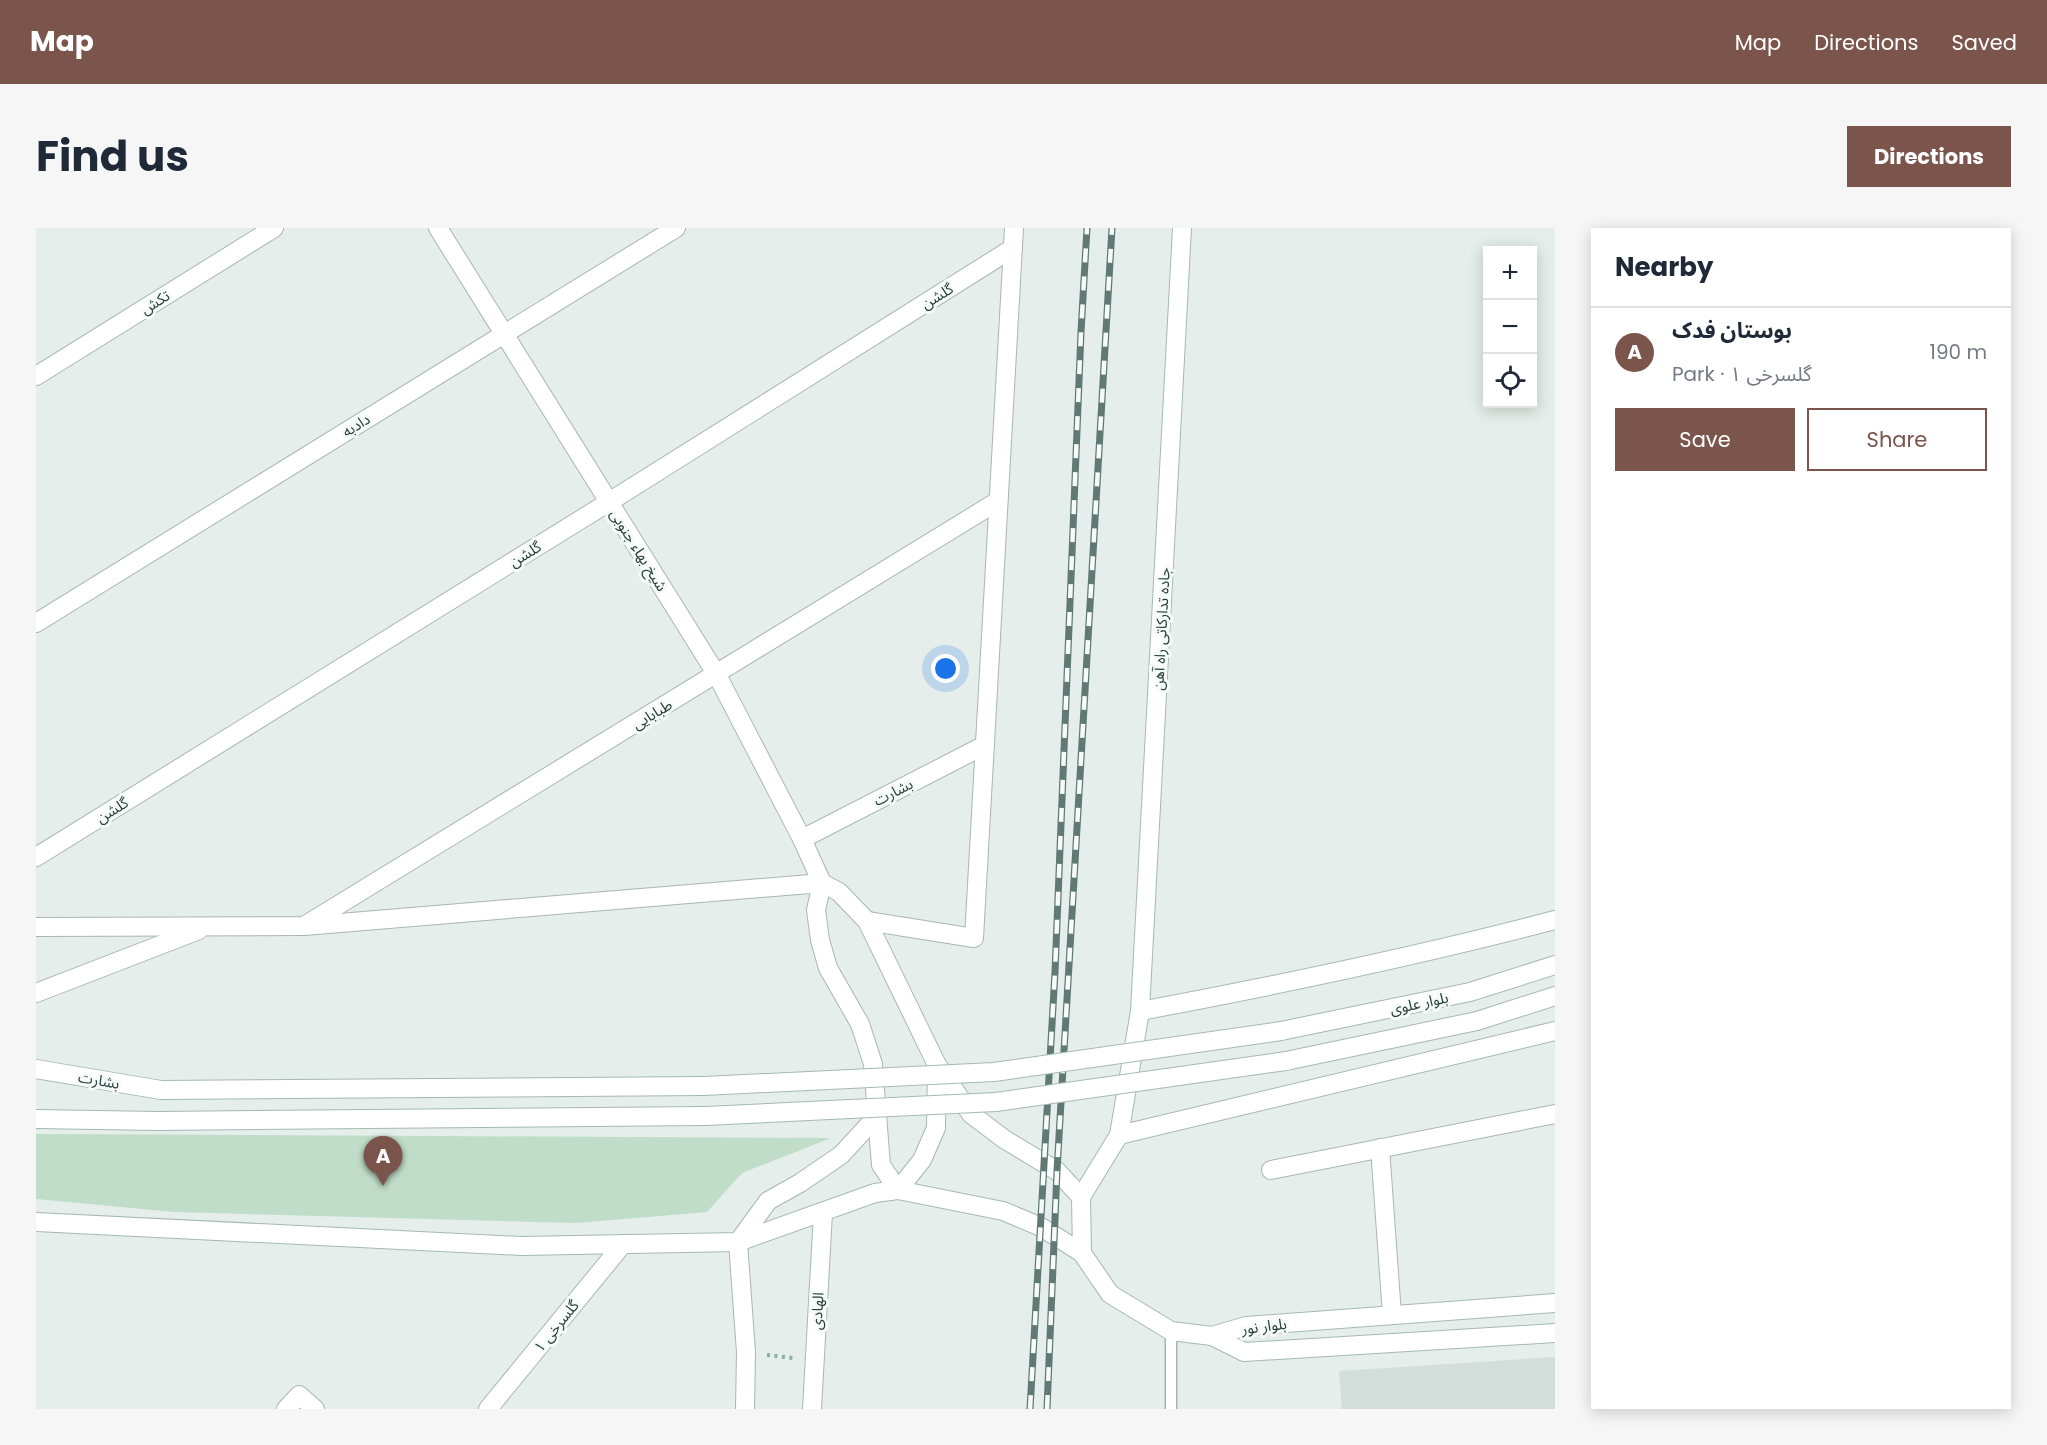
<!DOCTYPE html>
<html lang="en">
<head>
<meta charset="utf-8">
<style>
  body { margin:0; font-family:Poppins,"Noto Sans Arabic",sans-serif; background:#f6f6f7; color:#1f2937 }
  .controls { position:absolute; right:18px; top:18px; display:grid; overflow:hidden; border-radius:0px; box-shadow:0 3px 15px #0003 }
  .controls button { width:54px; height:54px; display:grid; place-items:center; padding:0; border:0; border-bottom:2px solid #e0e1e3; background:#fff; color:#1f2937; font:30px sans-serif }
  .you { position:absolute; left:910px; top:441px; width:21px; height:21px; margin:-15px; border:4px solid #fff; border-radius:50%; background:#1a73e8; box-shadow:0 0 0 9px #1a73e833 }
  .badge { display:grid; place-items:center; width:39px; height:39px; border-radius:50%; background:#7b544c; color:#fff; font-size:20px; font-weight:700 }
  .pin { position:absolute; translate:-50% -50px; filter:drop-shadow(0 2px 3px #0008) }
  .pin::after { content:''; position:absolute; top:32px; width:21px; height:18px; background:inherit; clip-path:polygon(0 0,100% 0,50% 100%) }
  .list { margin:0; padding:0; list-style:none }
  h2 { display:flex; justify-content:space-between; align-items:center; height:78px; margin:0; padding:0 24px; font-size:26px }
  h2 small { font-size:20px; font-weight:400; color:#747a83 }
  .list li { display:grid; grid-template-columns:39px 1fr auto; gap:18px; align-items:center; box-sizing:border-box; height:84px; padding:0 24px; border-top:2px solid #e0e1e3 }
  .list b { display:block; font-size:22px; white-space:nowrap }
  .list p { margin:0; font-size:20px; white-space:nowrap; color:#747a83 }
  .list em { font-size:20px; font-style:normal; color:#747a83 }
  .actions { display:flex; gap:12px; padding:18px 24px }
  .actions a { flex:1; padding:14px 0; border:2px solid #7b544c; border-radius:0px; text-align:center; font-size:21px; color:#7b544c }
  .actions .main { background:#7b544c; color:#fff }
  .icon { flex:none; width:33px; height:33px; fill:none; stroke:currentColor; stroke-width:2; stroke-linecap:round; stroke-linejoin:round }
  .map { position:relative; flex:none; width:1519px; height:1181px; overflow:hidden; border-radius:0px }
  header { display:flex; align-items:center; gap:36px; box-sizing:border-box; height:84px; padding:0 30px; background:#7b544c; color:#fff }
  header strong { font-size:28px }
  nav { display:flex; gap:33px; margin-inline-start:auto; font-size:21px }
  .intro { display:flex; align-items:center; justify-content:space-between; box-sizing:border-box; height:144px; padding:0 36px }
  h1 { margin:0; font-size:42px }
  .button { padding:15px 27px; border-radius:0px; background:#7b544c; color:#fff; font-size:21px; font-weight:700 }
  main { display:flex; gap:36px; padding:0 36px }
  aside { flex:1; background:#fff; border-radius:0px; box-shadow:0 3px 15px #0003 }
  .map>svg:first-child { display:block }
  .built { fill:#d3ddd9 }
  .green { fill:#bfddc8 }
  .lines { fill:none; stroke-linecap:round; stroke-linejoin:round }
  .service-casing { stroke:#a8b6b1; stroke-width:13 }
  .minor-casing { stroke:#a8b6b1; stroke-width:20 }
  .tertiary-casing { stroke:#a8b6b1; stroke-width:20 }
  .secondary-casing { stroke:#a4b9b2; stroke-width:20 }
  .path { stroke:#87b0a4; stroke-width:4; stroke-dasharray:3 4.5; stroke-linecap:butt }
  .service { stroke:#fff; stroke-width:10 }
  .minor { stroke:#fff; stroke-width:18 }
  .tertiary { stroke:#fff; stroke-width:18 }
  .secondary { stroke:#fff; stroke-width:18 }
  .rail-casing { stroke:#607a73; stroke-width:7 }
  .rail { stroke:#f6faf8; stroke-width:4.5; stroke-dasharray:14; stroke-linecap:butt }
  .secondary-bridge-casing { stroke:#a4b9b2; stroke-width:20; stroke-linecap:butt }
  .secondary-bridge { stroke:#fff; stroke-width:18 }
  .labels { text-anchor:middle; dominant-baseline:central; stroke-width:6; stroke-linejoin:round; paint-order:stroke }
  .street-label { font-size:15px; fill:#253f38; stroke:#f6faf8 }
</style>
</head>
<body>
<header>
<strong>Map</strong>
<nav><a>Map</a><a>Directions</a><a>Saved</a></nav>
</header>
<div class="intro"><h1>Find us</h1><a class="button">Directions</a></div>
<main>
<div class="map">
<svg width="1519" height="1181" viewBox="0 0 1519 1181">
  <rect width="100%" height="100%" fill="#e5eeea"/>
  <!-- built -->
  <path class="built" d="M 1519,1129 L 1519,1181 L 1306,1181 L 1303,1143 Z"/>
  <!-- green -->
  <path class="green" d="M 0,906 L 795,910 L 706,945 L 671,984 L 540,995 L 138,984 L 0,971 Z"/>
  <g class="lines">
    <!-- service casing -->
    <g class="service-casing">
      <path id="service" d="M 1135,1181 L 1135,1103"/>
    </g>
    <!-- minor casing -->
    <g class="minor-casing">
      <g id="minor">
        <path d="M 0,148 L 238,0"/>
        <path d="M 0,395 L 640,0"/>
        <path d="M 766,611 L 949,517"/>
        <path d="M 0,629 L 573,274 L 977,20"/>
        <path d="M 831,693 L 938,710 L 978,0"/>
        <path d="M 268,698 L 962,273"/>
        <path d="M 1344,920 L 1356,1087"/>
        <path d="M 1235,942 L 1519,886"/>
        <path d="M 250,1181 L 263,1167 L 279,1181"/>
        <path d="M 452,1181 L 587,1016"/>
      </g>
    </g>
    <!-- tertiary casing -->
    <g class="tertiary-casing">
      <g id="tertiary">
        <path d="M 402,0 L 681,447 L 766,611 L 786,655"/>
        <path d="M 0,699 L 268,698 L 786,655 L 803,664 L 831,693 L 901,837 L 900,900 L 886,932 L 862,962 L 845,937 L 837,836 L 824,796 L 792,740 L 784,712 L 780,682 L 786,655"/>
        <path d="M 0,765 L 163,702"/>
        <path d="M 709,1181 L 710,1124 L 702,1014 L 732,973 L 764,955 L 805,927 L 841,888"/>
        <path d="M 776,1181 L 787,985"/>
      </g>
    </g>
    <!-- secondary casing -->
    <g class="secondary-casing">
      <g id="secondary">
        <path d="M 1104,783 C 1243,757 1382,728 1519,692"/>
        <path d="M 1245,803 L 1434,764 L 1519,737"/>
        <path d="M 1250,833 L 1441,793 L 1519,768"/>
        <path d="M 901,837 L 935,886 L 968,911 L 1021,943 L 1045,969"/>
        <path d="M 0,841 L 125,862 L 668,858"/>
        <path d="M 0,891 L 122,893 L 669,888"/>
        <path d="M 1083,907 L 1519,803"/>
        <path d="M 0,994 L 485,1018 L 702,1014 L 839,965 L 862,962 L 967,983 L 1005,999 L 1046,1025 L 1074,1066 L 1135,1103 L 1176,1108 L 1208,1124 L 1519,1105"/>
        <path d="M 1046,1025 L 1045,969 L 1083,907 L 1104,783 L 1146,0"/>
        <path d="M 1176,1108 L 1210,1098 L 1519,1075"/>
      </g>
    </g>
    <!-- path -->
    <path class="path" d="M 731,1127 L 757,1130"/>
    <!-- service -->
    <use href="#service" class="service"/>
    <!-- minor -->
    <use href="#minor" class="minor"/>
    <!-- tertiary -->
    <use href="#tertiary" class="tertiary"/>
    <!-- secondary -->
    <use href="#secondary" class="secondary"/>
    <!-- rail casing -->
    <g class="rail-casing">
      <g id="rail">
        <path d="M 994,1181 L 1019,744 L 1045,104 L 1051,0"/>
        <path d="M 1011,1181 L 1021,943 L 1076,0"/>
      </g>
    </g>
    <!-- rail -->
    <use href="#rail" class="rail"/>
    <!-- secondary-bridge casing -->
    <g class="secondary-bridge-casing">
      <g id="secondary-bridge">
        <path d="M 668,858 L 958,844 L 1245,803"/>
        <path d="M 669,888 L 960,874 L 1250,833"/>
      </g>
    </g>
    <!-- secondary-bridge -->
    <use href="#secondary-bridge" class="secondary-bridge"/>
  </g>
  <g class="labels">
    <!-- street labels -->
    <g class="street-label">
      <text transform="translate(901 68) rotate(-32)">گلشن</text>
      <text transform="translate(119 74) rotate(-32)">تکش</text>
      <text transform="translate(320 197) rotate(-32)">دادبه</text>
      <text transform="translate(603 322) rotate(58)">شیخ بهاء جنوبی</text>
      <text transform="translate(489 326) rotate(-32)">گلشن</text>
      <text transform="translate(1125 401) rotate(-87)">جاده تدارکاتی راه آهن</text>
      <text transform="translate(616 486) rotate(-31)">طبابایی</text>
      <text transform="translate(857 564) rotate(-27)">بشارت</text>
      <text transform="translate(76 582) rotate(-32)">گلشن</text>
      <text transform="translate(1383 775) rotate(-12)">بلوار علوی</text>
      <text transform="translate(63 852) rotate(10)">بشارت</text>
      <text transform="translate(781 1083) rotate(-87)">الهادی</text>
      <text transform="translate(520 1098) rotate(-51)">گلسرخی ۱</text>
      <text transform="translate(1228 1098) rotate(-7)">بلوار نور</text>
    </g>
  </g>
</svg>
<div class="controls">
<button>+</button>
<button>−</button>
<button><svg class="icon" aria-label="locate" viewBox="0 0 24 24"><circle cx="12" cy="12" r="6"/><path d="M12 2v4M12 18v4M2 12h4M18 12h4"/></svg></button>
</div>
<div class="you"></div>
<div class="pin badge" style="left:347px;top:958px">A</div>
</div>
<aside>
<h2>Nearby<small></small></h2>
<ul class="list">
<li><span class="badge">A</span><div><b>بوستان فدک</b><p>Park · گلسرخی ۱</p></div><em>190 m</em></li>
</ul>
<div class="actions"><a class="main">Save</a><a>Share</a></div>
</aside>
</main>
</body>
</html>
